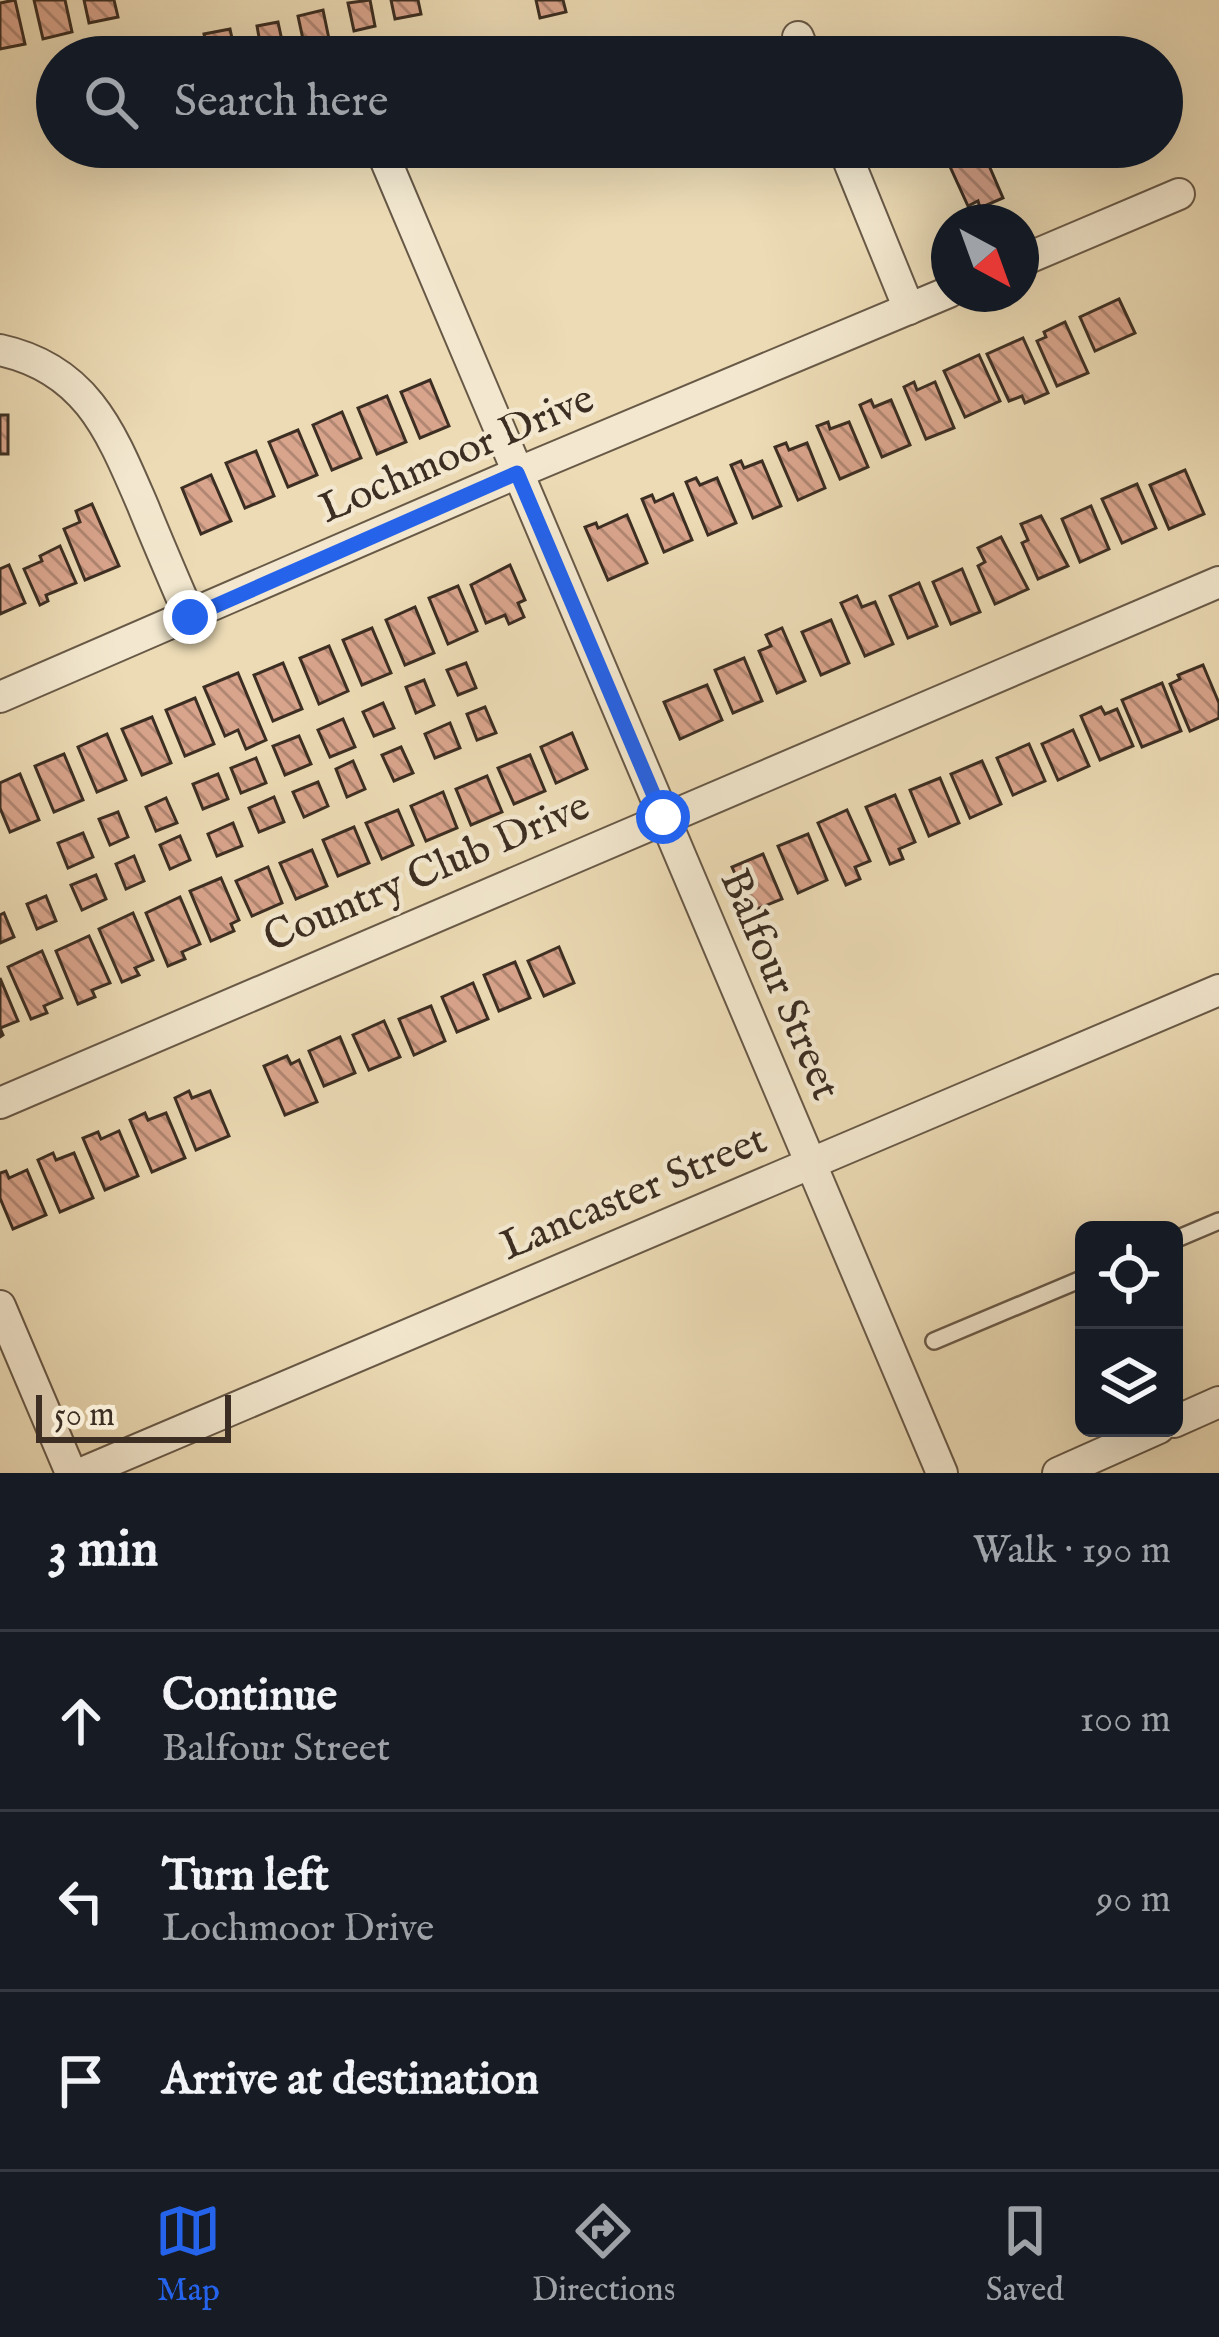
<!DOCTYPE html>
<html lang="en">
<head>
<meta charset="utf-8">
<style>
  body { margin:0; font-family:"IM FELL English",serif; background:#20242c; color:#f1f3f6 }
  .controls { position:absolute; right:36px; bottom:36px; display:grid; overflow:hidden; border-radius:18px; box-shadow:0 12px 48px #0002 }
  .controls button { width:108px; height:108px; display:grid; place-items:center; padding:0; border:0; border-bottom:3px solid #363941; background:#171b24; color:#f1f3f6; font:60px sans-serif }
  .compass { position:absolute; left:931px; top:204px; width:108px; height:108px; border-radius:50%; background:#171b24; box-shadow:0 12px 48px #0002; rotate:139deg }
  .scale { position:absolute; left:36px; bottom:30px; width:195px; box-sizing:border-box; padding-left:12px; border:6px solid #3c2e22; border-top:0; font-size:33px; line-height:42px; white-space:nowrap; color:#3c2e22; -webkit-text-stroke:9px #f3e8cf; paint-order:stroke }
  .stop { position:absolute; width:36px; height:36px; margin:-27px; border:9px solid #2563eb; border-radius:50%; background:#fff }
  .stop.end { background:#2563eb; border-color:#fff; box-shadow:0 3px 12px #0008 }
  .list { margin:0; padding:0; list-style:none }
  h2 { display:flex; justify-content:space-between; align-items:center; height:156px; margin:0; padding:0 48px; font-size:51px }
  h2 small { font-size:39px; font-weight:400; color:#9ea1a6 }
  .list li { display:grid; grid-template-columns:78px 1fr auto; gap:36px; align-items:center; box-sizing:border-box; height:180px; padding:0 48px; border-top:3px solid #363941 }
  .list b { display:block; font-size:45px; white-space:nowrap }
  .list p { margin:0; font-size:39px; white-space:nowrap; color:#9ea1a6 }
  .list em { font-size:39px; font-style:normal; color:#9ea1a6 }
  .icon { flex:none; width:66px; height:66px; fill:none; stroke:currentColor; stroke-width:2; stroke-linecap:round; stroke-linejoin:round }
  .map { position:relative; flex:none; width:1219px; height:1473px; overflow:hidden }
  .search { position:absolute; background:#171b24; box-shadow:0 12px 48px #0002; left:36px; right:36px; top:36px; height:132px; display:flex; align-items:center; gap:30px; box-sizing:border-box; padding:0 42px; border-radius:66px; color:#9ea1a6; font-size:45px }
  .sheet { height:696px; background:#171b24 }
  nav { display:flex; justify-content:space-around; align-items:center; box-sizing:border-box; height:168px; border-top:3px solid #363941; background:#171b24; font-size:33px; color:#9ea1a6 }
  nav a { display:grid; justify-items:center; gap:6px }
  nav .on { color:#2563eb }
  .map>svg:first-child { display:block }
  .building { fill:url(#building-back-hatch); stroke:#3c2e22; stroke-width:3 }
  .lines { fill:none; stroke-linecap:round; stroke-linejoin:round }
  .service-casing { stroke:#685947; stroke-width:20 }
  .minor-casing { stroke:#685947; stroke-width:34 }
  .service { stroke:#f3e8cf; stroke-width:15 }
  .minor { stroke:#f3e8cf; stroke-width:30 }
  .route { stroke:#2563eb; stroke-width:15 }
  .labels { text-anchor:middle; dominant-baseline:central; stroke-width:9; stroke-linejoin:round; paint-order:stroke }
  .street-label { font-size:42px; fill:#3c2e22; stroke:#f3e8cf }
</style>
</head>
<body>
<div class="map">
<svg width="1219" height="1473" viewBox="0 0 1219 1473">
  <defs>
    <pattern id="building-back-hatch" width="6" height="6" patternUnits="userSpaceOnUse" patternTransform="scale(3)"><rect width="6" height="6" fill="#d9a48c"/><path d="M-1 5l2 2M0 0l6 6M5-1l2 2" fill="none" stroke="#b18672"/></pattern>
  </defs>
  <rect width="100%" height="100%" fill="#ecdbb5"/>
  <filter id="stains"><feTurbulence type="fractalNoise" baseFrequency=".00167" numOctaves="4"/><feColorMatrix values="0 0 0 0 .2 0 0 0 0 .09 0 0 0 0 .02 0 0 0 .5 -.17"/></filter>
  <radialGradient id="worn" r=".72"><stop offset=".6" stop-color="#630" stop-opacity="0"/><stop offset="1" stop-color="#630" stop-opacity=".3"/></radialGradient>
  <!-- building -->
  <g class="building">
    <path d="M 15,0 L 25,44 L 0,49 L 0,3 Z"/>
    <path d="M 34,0 L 65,0 L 72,32 L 43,39 Z"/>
    <path d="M 84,0 L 114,0 L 118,17 L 89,23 Z"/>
    <path d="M 370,0 L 375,26 L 354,31 L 348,3 Z"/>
    <path d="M 391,0 L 418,0 L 421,14 L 395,19 Z"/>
    <path d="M 536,0 L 563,0 L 566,12 L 540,18 Z"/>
    <path d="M 323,10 L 329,39 L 304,44 L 298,16 Z"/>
    <path d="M 278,22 L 284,50 L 262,54 L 257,26 Z"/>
    <path d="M 230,29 L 236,57 L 209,57 L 204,34 Z"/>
    <path d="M 183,38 L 187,57 L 161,57 L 158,43 Z"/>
    <path d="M 976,147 L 981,147 L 1003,198 L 980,208 L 978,201 L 968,206 L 947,160 Z"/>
    <path d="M 1119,299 L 1135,333 L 1095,351 L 1080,317 Z"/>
    <path d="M 1065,322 L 1088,373 L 1057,386 L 1037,341 L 1046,337 L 1044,332 Z"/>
    <path d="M 1023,338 L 1048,393 L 1025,403 L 1022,396 L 1009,401 L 987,354 Z"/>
    <path d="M 979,355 L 1000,401 L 965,417 L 944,371 Z"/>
    <path d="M 430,380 L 449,426 L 420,438 L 401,392 Z"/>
    <path d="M 914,382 L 917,390 L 935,382 L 954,428 L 926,439 L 904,387 Z"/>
    <path d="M 387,396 L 406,442 L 377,454 L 358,408 Z"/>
    <path d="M 871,400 L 874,407 L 891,400 L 910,445 L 882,457 L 860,405 Z"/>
    <path d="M 342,412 L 361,458 L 332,470 L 313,425 Z"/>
    <rect x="0" y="415" width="8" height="39"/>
    <path d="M 828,422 L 830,429 L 849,422 L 868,467 L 840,479 L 817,426 Z"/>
    <path d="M 298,430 L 317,475 L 288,487 L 269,442 Z"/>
    <path d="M 786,443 L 789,450 L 807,443 L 825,488 L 798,500 L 775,447 Z"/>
    <path d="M 256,451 L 274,496 L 245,508 L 226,463 Z"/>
    <path d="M 741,461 L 744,468 L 762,461 L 781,506 L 753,518 L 731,465 Z"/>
    <path d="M 1185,470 L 1204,514 L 1169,529 L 1150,485 Z"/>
    <path d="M 211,475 L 231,521 L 201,534 L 182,488 Z"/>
    <path d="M 696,478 L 700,485 L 717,478 L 736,523 L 708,535 L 686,482 Z"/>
    <path d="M 1137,484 L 1156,528 L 1122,543 L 1102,499 Z"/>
    <path d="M 673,494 L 692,540 L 664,552 L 642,499 L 652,495 L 655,502 Z"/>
    <path d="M 92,504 L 119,566 L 85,580 L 64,529 L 80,522 L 76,511 Z"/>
    <path d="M 1091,506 L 1109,549 L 1080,562 L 1062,519 Z"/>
    <path d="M 627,515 L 647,563 L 608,580 L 585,527 L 596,523 L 598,528 Z"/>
    <path d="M 1041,516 L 1068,566 L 1038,579 L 1022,543 L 1028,540 L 1021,524 Z"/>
    <path d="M 1001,537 L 1028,589 L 995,604 L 978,566 L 985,562 L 978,548 Z"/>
    <path d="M 60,546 L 76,583 L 46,595 L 48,601 L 40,605 L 24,569 L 42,561 L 40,556 Z"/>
    <path d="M 9,565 L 25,603 L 0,614 L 0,569 Z"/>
    <path d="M 510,565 L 525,600 L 518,603 L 524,617 L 509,624 L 505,615 L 486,623 L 471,585 Z"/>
    <path d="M 962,569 L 980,612 L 951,624 L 933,582 Z"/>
    <path d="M 919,583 L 937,626 L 908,638 L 890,596 Z"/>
    <path d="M 458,586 L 477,631 L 448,644 L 429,598 Z"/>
    <path d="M 857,596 L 862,607 L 875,602 L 893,644 L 865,656 L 841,603 Z"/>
    <path d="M 415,607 L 434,653 L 405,665 L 386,620 Z"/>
    <path d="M 831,620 L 849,663 L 821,675 L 802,632 Z"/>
    <path d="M 372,628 L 391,673 L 362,685 L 343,640 Z"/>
    <path d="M 782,628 L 805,681 L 777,693 L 759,651 L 771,646 L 766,635 Z"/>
    <path d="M 329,646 L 348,691 L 319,704 L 300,658 Z"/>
    <path d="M 744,658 L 762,701 L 733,713 L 715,670 Z"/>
    <path d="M 283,663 L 302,709 L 273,721 L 254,675 Z"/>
    <path d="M 466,663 L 476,688 L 458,695 L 447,670 Z"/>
    <path d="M 1203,665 L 1219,703 L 1219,718 L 1190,731 L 1170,684 L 1180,679 L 1178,675 Z"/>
    <path d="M 238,673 L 266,740 L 246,749 L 238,730 L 225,736 L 204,687 Z"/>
    <path d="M 424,680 L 434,705 L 416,713 L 406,687 Z"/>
    <path d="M 1162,683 L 1181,731 L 1142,747 L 1122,700 Z"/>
    <path d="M 707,685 L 722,720 L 680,739 L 664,702 Z"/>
    <path d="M 195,698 L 214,744 L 185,756 L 166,710 Z"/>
    <path d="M 383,703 L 394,728 L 374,736 L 363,712 Z"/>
    <path d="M 485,707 L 496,733 L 477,740 L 467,714 Z"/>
    <path d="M 1101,707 L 1105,714 L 1117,709 L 1133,746 L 1100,760 L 1081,716 Z"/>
    <path d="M 152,717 L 171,763 L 142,775 L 122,729 Z"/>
    <path d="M 343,719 L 355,747 L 330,757 L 318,730 Z"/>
    <path d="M 450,723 L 460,748 L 435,758 L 425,734 Z"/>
    <path d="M 1073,730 L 1089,766 L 1058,780 L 1042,744 Z"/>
    <path d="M 572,733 L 587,769 L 556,783 L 541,747 Z"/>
    <path d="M 107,734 L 126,780 L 97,792 L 78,747 Z"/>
    <path d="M 299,736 L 311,764 L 285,775 L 273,746 Z"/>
    <path d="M 1029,744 L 1045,781 L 1013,795 L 997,758 Z"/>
    <path d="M 401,747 L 413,773 L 394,781 L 382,755 Z"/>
    <path d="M 64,754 L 83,800 L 54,812 L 35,766 Z"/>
    <path d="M 530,755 L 545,791 L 514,804 L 498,768 Z"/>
    <path d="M 256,758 L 266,783 L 241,793 L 231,768 Z"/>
    <path d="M 353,761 L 365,789 L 347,797 L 336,769 Z"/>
    <path d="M 982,761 L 1001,804 L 970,818 L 951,774 Z"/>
    <path d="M 20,774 L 39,820 L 10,832 L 0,808 L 0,783 Z"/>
    <path d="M 218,774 L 228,799 L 203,809 L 193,784 Z"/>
    <path d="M 487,776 L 502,812 L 471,825 L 456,789 Z"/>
    <path d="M 940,778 L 959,823 L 929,836 L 910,790 Z"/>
    <path d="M 318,782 L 328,806 L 304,817 L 293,792 Z"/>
    <path d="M 443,792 L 457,828 L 426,841 L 411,806 Z"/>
    <path d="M 895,795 L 915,842 L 899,849 L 903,859 L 890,864 L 866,807 Z"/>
    <path d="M 274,797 L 284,822 L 259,832 L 249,808 Z"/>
    <path d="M 166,798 L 177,823 L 156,831 L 146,807 Z"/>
    <path d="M 398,810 L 413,845 L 382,859 L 366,823 Z"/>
    <path d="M 847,810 L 870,861 L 855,867 L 860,879 L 846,885 L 818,823 Z"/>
    <path d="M 118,812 L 128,837 L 110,845 L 99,819 Z"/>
    <path d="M 233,823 L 242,846 L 217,856 L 208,834 Z"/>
    <path d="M 354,827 L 369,863 L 338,876 L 323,840 Z"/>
    <path d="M 83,833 L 93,857 L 68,868 L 58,843 Z"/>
    <path d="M 808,834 L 827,880 L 798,893 L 778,846 Z"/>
    <path d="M 180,836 L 190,860 L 170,869 L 160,845 Z"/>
    <path d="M 312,850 L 327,886 L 296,899 L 280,863 Z"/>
    <path d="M 763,854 L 782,899 L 752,911 L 732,867 Z"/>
    <path d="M 134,856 L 144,881 L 126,889 L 116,864 Z"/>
    <path d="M 268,867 L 282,903 L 252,916 L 236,881 Z"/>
    <path d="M 96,875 L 106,899 L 82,910 L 71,885 Z"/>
    <path d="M 221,878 L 239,920 L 231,924 L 234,931 L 211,941 L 190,891 Z"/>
    <path d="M 46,896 L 56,921 L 37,929 L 27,904 Z"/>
    <path d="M 180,897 L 200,944 L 182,952 L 185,959 L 168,966 L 146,913 Z"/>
    <path d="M 4,913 L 14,937 L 0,943 L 0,915 Z"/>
    <path d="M 133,913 L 153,960 L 135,968 L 139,975 L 122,982 L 99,929 Z"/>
    <path d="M 89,936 L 110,983 L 92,990 L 95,997 L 78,1004 L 56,951 Z"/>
    <path d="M 559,947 L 574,983 L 544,996 L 528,961 Z"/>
    <path d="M 42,951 L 62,998 L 44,1006 L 47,1013 L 31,1019 L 8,967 Z"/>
    <path d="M 515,962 L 530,998 L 499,1011 L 484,975 Z"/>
    <path d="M 0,978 L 18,1021 L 0,1028 L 3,1035 L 0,1037 Z"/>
    <path d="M 473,983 L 488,1019 L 457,1032 L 442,997 Z"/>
    <path d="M 431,1006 L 445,1041 L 414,1055 L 399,1019 Z"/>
    <path d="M 384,1021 L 400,1057 L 369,1070 L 353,1035 Z"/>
    <path d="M 340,1037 L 355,1073 L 324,1086 L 309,1051 Z"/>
    <path d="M 287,1056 L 291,1064 L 299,1060 L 317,1102 L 285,1115 L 264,1066 Z"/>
    <path d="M 189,1091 L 192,1098 L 210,1091 L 229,1136 L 196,1150 L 175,1098 Z"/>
    <path d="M 145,1113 L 148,1120 L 166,1113 L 185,1158 L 152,1172 L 130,1120 Z"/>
    <path d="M 119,1131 L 138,1176 L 105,1190 L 83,1138 L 98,1132 L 101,1139 Z"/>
    <path d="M 53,1153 L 56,1160 L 74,1153 L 93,1198 L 60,1212 L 38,1160 Z"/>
    <path d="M 27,1170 L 46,1215 L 13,1229 L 0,1198 L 0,1173 L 6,1171 L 9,1178 Z"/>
  </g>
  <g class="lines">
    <!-- service casing -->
    <g class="service-casing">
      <g id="service">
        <path d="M 1174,1240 L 1219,1221"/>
        <path d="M 934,1341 L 1084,1278"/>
      </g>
    </g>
    <!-- minor casing -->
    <g class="minor-casing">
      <g id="minor">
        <path d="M 798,37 L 806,57"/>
        <path d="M 380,147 L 942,1473"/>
        <path d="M 843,147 L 909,309"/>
        <path d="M 1021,261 L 1179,194"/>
        <path d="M 0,350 C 87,369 111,432 143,506 C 158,543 174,580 190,617"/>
        <path d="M 0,697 L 517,473 L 949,292"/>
        <path d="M 0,1103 L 1219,582"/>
        <path d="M 0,1306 L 71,1473"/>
        <path d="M 1174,1422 L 1219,1402"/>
        <path d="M 82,1473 L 1219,990"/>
        <path d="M 1058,1473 L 1159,1428"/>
      </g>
    </g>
    <!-- service -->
    <use href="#service" class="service"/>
    <!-- minor -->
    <use href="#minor" class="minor"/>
  </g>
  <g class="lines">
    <!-- route -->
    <path class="route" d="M 190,617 L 517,473 L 663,817"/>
  </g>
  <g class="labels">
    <!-- street labels -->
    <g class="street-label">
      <text transform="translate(457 455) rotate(-23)">Lochmoor Drive</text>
      <text transform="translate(427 873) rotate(-23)">Country Club Drive</text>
      <text transform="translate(779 985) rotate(67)">Balfour Street</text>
      <text transform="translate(634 1194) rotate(-23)">Lancaster Street</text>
    </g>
  </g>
  <rect width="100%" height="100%" filter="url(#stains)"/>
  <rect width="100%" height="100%" fill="url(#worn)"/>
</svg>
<div class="controls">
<button><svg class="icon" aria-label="locate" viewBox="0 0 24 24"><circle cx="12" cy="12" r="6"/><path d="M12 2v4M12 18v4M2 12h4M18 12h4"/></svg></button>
<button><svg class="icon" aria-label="layers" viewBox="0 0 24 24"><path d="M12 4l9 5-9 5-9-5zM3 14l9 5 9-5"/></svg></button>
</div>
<svg class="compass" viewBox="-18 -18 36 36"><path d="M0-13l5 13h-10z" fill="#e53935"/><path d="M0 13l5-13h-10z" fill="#9ea1a6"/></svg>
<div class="scale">50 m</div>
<div class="stop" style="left:663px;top:817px"></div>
<div class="stop end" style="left:190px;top:617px"></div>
<div class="search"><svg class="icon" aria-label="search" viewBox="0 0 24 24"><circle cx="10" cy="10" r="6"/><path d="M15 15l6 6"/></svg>Search here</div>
</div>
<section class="sheet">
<h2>3 min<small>Walk · 190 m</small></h2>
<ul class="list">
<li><svg class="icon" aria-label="ahead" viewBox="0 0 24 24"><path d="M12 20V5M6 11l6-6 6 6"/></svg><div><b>Continue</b><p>Balfour Street</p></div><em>100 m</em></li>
<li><svg class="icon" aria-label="left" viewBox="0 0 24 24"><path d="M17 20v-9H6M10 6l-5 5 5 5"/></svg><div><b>Turn left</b><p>Lochmoor Drive</p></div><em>90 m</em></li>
<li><svg class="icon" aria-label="arrive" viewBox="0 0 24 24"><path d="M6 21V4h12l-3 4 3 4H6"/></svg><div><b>Arrive at destination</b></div></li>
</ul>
</section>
<nav>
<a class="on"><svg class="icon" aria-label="map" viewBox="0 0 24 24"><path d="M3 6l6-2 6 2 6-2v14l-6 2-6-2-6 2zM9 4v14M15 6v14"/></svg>Map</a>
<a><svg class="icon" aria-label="directions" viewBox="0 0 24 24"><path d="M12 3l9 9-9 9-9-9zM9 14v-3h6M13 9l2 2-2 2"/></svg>Directions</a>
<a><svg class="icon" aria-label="saved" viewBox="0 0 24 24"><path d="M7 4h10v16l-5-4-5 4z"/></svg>Saved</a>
</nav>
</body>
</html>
